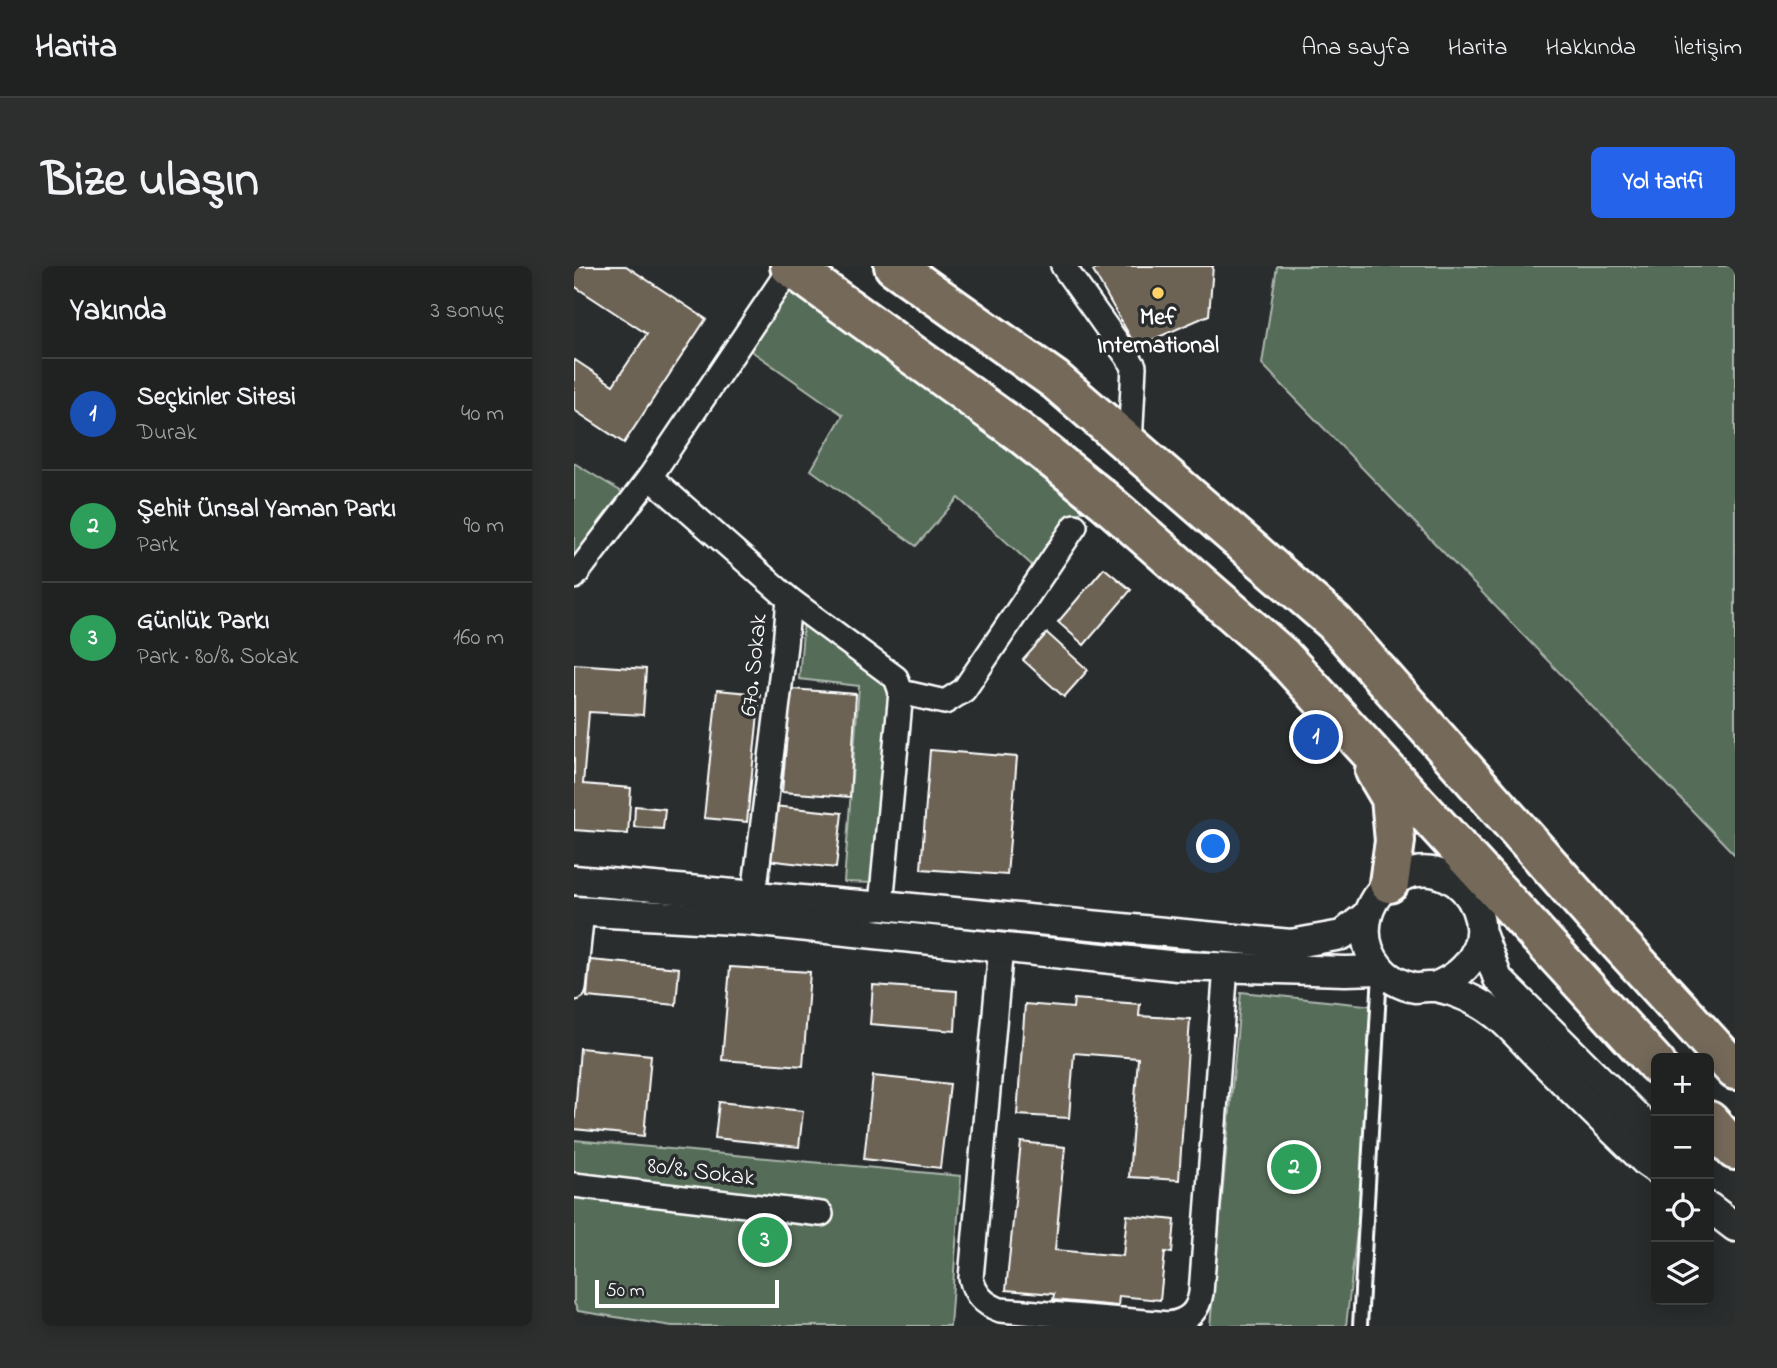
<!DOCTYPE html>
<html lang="tr">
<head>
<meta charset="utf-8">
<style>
  body { margin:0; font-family:"Indie Flower",sans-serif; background:#2d2f2f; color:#f1f3f6 }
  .controls { position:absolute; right:21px; bottom:21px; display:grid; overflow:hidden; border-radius:10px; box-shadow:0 4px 18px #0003 }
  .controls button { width:63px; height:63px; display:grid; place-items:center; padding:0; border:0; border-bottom:2px solid #3d3f40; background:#202222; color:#f1f3f6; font:35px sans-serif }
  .scale { position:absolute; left:21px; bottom:18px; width:184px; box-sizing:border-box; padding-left:7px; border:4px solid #fff; border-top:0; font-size:19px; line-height:24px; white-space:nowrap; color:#fff; -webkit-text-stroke:5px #2a2d2e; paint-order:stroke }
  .you { position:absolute; left:640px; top:581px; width:24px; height:24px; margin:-18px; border:5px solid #fff; border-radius:50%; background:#1a73e8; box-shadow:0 0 0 10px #1a73e833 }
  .badge { display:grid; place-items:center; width:46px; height:46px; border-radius:50%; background:#2563eb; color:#fff; font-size:23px; font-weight:700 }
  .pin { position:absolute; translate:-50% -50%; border:4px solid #fff; box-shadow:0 2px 7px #0006 }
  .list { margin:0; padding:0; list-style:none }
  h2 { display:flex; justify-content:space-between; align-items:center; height:91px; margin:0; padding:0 28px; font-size:30px }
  h2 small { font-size:23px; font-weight:400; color:#a2a4a5 }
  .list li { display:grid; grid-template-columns:46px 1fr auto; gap:21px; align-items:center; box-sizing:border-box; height:112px; padding:0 28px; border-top:2px solid #3d3f40 }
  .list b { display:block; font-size:26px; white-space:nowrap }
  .list p { margin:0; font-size:23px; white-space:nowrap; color:#a2a4a5 }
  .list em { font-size:23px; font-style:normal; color:#a2a4a5 }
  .icon { flex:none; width:38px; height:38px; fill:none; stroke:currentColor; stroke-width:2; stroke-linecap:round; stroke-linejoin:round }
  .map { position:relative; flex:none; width:1161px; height:1060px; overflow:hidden; border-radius:10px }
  header { display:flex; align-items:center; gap:42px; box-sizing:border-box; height:98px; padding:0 35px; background:#202222; border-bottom:2px solid #3d3f40 }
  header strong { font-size:33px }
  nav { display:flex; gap:38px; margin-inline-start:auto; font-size:24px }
  .intro { display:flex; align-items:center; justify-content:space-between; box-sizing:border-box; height:168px; padding:0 42px }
  h1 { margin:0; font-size:49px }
  .button { padding:18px 32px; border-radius:10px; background:#2563eb; color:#fff; font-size:24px; font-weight:700 }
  main { display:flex; gap:42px; padding:0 42px }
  aside { flex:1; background:#202222; border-radius:10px; box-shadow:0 4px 18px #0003 }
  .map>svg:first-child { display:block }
  .green { fill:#556c59; stroke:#aab6ac; stroke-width:2 }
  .building { fill:#6c6354; stroke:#fff; stroke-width:2 }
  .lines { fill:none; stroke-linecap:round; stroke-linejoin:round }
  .service-casing { stroke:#fff; stroke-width:18 }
  .minor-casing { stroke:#fff; stroke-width:28 }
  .tertiary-casing { stroke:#fff; stroke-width:33 }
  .trunk-casing { stroke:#fff; stroke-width:44 }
  .service { stroke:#2a2d2e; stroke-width:12 }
  .minor { stroke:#2a2d2e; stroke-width:23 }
  .tertiary { stroke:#2a2d2e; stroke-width:28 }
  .trunk { stroke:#746a5a; stroke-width:38 }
  .poi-dot { fill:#ffd166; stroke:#2a2d2e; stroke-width:2.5 }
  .labels { text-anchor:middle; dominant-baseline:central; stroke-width:7; stroke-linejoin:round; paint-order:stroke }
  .poi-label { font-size:24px; font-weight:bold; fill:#fff; stroke:#2a2d2e }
  .street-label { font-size:24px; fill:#fff; stroke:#2a2d2e }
</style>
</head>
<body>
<header>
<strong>Harita</strong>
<nav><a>Ana sayfa</a><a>Harita</a><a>Hakkında</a><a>İletişim</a></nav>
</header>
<div class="intro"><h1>Bize ulaşın</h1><a class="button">Yol tarifi</a></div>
<main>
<aside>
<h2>Yakında<small>3 sonuç</small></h2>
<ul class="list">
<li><span class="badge" style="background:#1a4fb4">1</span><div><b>Seçkinler Sitesi</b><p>Durak</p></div><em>40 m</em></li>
<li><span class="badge" style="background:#2e9e5b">2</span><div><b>Şehit Ünsal Yaman Parkı</b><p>Park</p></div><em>90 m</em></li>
<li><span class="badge" style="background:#2e9e5b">3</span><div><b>Günlük Parkı</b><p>Park · 80/8. Sokak</p></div><em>160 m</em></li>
</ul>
</aside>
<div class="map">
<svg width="1161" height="1060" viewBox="0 0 1161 1060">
  <rect width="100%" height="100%" fill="#2a2d2e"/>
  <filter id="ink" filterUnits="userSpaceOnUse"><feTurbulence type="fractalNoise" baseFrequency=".0143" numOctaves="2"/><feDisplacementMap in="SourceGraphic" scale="14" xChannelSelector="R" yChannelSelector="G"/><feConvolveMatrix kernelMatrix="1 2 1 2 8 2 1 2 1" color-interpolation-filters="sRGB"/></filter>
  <g filter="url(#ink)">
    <!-- green -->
    <g class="green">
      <path d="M 703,0 L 1161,0 L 1161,589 L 688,98 Z"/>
      <path d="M 220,18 L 515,237 L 460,301 L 384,232 L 342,280 L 237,204 L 269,149 L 176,84 Z"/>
      <path d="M 0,197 L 48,226 L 0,290 Z"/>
      <path d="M 230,354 L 311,415 L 316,428 L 300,617 L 270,616 L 285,420 L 225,413 Z"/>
      <path d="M 667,726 L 809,741 L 772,1060 L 636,1060 Z"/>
      <path d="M 0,874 L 387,910 L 376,1060 L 98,1060 L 4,1045 L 0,1037 Z"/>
    </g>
    <!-- building -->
    <g class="building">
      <path d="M 0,0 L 52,0 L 132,53 L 50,177 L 0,144 L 0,97 L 1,94 L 39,119 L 73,68 L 0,20 Z"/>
      <path d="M 528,0 L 639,0 L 635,49 L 562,81 L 519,5 Z"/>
      <path d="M 530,302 L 557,324 L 510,379 L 484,356 Z"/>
      <path d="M 473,367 L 514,404 L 490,431 L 449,394 Z"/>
      <path d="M 0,398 L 72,403 L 69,449 L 15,446 L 9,518 L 57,522 L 54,568 L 0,564 Z"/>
      <path d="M 217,423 L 282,428 L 276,531 L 208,526 Z"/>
      <path d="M 143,424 L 186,428 L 173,556 L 130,552 Z"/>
      <path d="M 356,484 L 443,491 L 433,609 L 347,603 Z"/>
      <path d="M 61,540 L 91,543 L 89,563 L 60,561 Z"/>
      <path d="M 199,540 L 268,547 L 262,602 L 193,594 Z"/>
      <path d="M 16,694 L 105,702 L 102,739 L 13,731 Z"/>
      <path d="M 156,701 L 236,706 L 229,800 L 148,794 Z"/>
      <path d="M 299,719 L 383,725 L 381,765 L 296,758 Z"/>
      <path d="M 500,733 L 566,738 L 565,750 L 616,753 L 605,914 L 555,911 L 564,792 L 500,787 L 495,852 L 443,849 L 451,738 L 499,742 Z"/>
      <path d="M 6,782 L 77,789 L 70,870 L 0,863 Z"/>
      <path d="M 299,810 L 376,818 L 366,902 L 290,893 Z"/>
      <path d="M 145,836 L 229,845 L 225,881 L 141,872 Z"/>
      <path d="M 447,876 L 491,881 L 481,984 L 549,990 L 553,949 L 601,954 L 598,987 L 591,986 L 586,1034 L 545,1030 L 544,1040 L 479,1034 L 480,1028 L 432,1024 Z"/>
    </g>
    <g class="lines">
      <!-- service casing -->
      <g class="service-casing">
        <path id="service" d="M 786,1060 L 806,707"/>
      </g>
      <!-- minor casing -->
      <g class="minor-casing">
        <g id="minor">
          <path d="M 489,0 L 560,100 L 556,179"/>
          <path d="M 0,311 L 76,211"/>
          <path d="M 215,333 L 322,412 L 327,426 L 307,639"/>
          <path d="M 327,426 L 371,436 L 390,424 L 501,260"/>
          <path d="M 178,645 L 211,379 L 215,333 L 76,211 L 217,1"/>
          <path d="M 427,681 L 397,1012 C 401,1029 410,1038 426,1044 L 595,1058 C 614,1055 624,1046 627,1027 L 652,701"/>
          <path d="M 0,722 L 8,645"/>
          <path d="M 0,919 L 247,948"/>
        </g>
      </g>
      <!-- tertiary casing -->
      <g class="tertiary-casing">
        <g id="tertiary">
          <path d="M 0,614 L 297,640 L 307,639 L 717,678 L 768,669 L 793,649"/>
          <path d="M 0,645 L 177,655 L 604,700 L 771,705 L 807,704"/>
          <path d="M 907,667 L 924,713 L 1082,870"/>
          <path d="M 860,721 C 949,686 893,583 829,610 C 792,625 780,670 805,701 C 813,712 828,720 841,722 C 848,722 855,720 862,721 C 882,725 904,735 920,747 C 938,760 953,780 969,795 C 1003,829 1037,862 1072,896 L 1082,903"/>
          <path d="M 1135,941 L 1161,961"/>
        </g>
      </g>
      <!-- trunk casing -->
      <g class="trunk-casing">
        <g id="trunk">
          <path d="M 216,0 L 444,165 L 530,234 L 708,390 L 1082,798"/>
          <path d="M 320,0 L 481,114 L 760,356 L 1023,653 L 1161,804"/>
          <path d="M 801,505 L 817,532 L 821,575 L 815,617"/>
          <path d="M 1135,855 L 1161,884"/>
        </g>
      </g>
      <!-- service -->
      <use href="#service" class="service"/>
      <!-- minor -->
      <use href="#minor" class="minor"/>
      <!-- tertiary -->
      <use href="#tertiary" class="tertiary"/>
      <!-- trunk -->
      <use href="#trunk" class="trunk"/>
    </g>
  </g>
  <!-- markers -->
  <circle class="poi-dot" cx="584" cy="27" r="7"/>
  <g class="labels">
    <!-- poi labels -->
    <g class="poi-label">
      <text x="584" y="52">Mef<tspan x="584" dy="28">International</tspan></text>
    </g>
    <!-- street labels -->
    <g class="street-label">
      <text transform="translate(181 399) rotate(-84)">670. Sokak</text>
      <text transform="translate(127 907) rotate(7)">80/8. Sokak</text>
    </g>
  </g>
</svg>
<div class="controls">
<button>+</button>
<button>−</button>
<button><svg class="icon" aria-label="locate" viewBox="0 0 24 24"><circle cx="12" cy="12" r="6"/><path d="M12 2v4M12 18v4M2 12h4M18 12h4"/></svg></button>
<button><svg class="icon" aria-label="layers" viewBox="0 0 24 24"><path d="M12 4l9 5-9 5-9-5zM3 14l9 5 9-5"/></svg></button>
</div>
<div class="scale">50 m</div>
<div class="you"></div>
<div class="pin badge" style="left:742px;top:471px;background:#1a4fb4">1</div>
<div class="pin badge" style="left:720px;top:901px;background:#2e9e5b">2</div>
<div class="pin badge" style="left:191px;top:974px;background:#2e9e5b">3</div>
</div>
</main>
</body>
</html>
